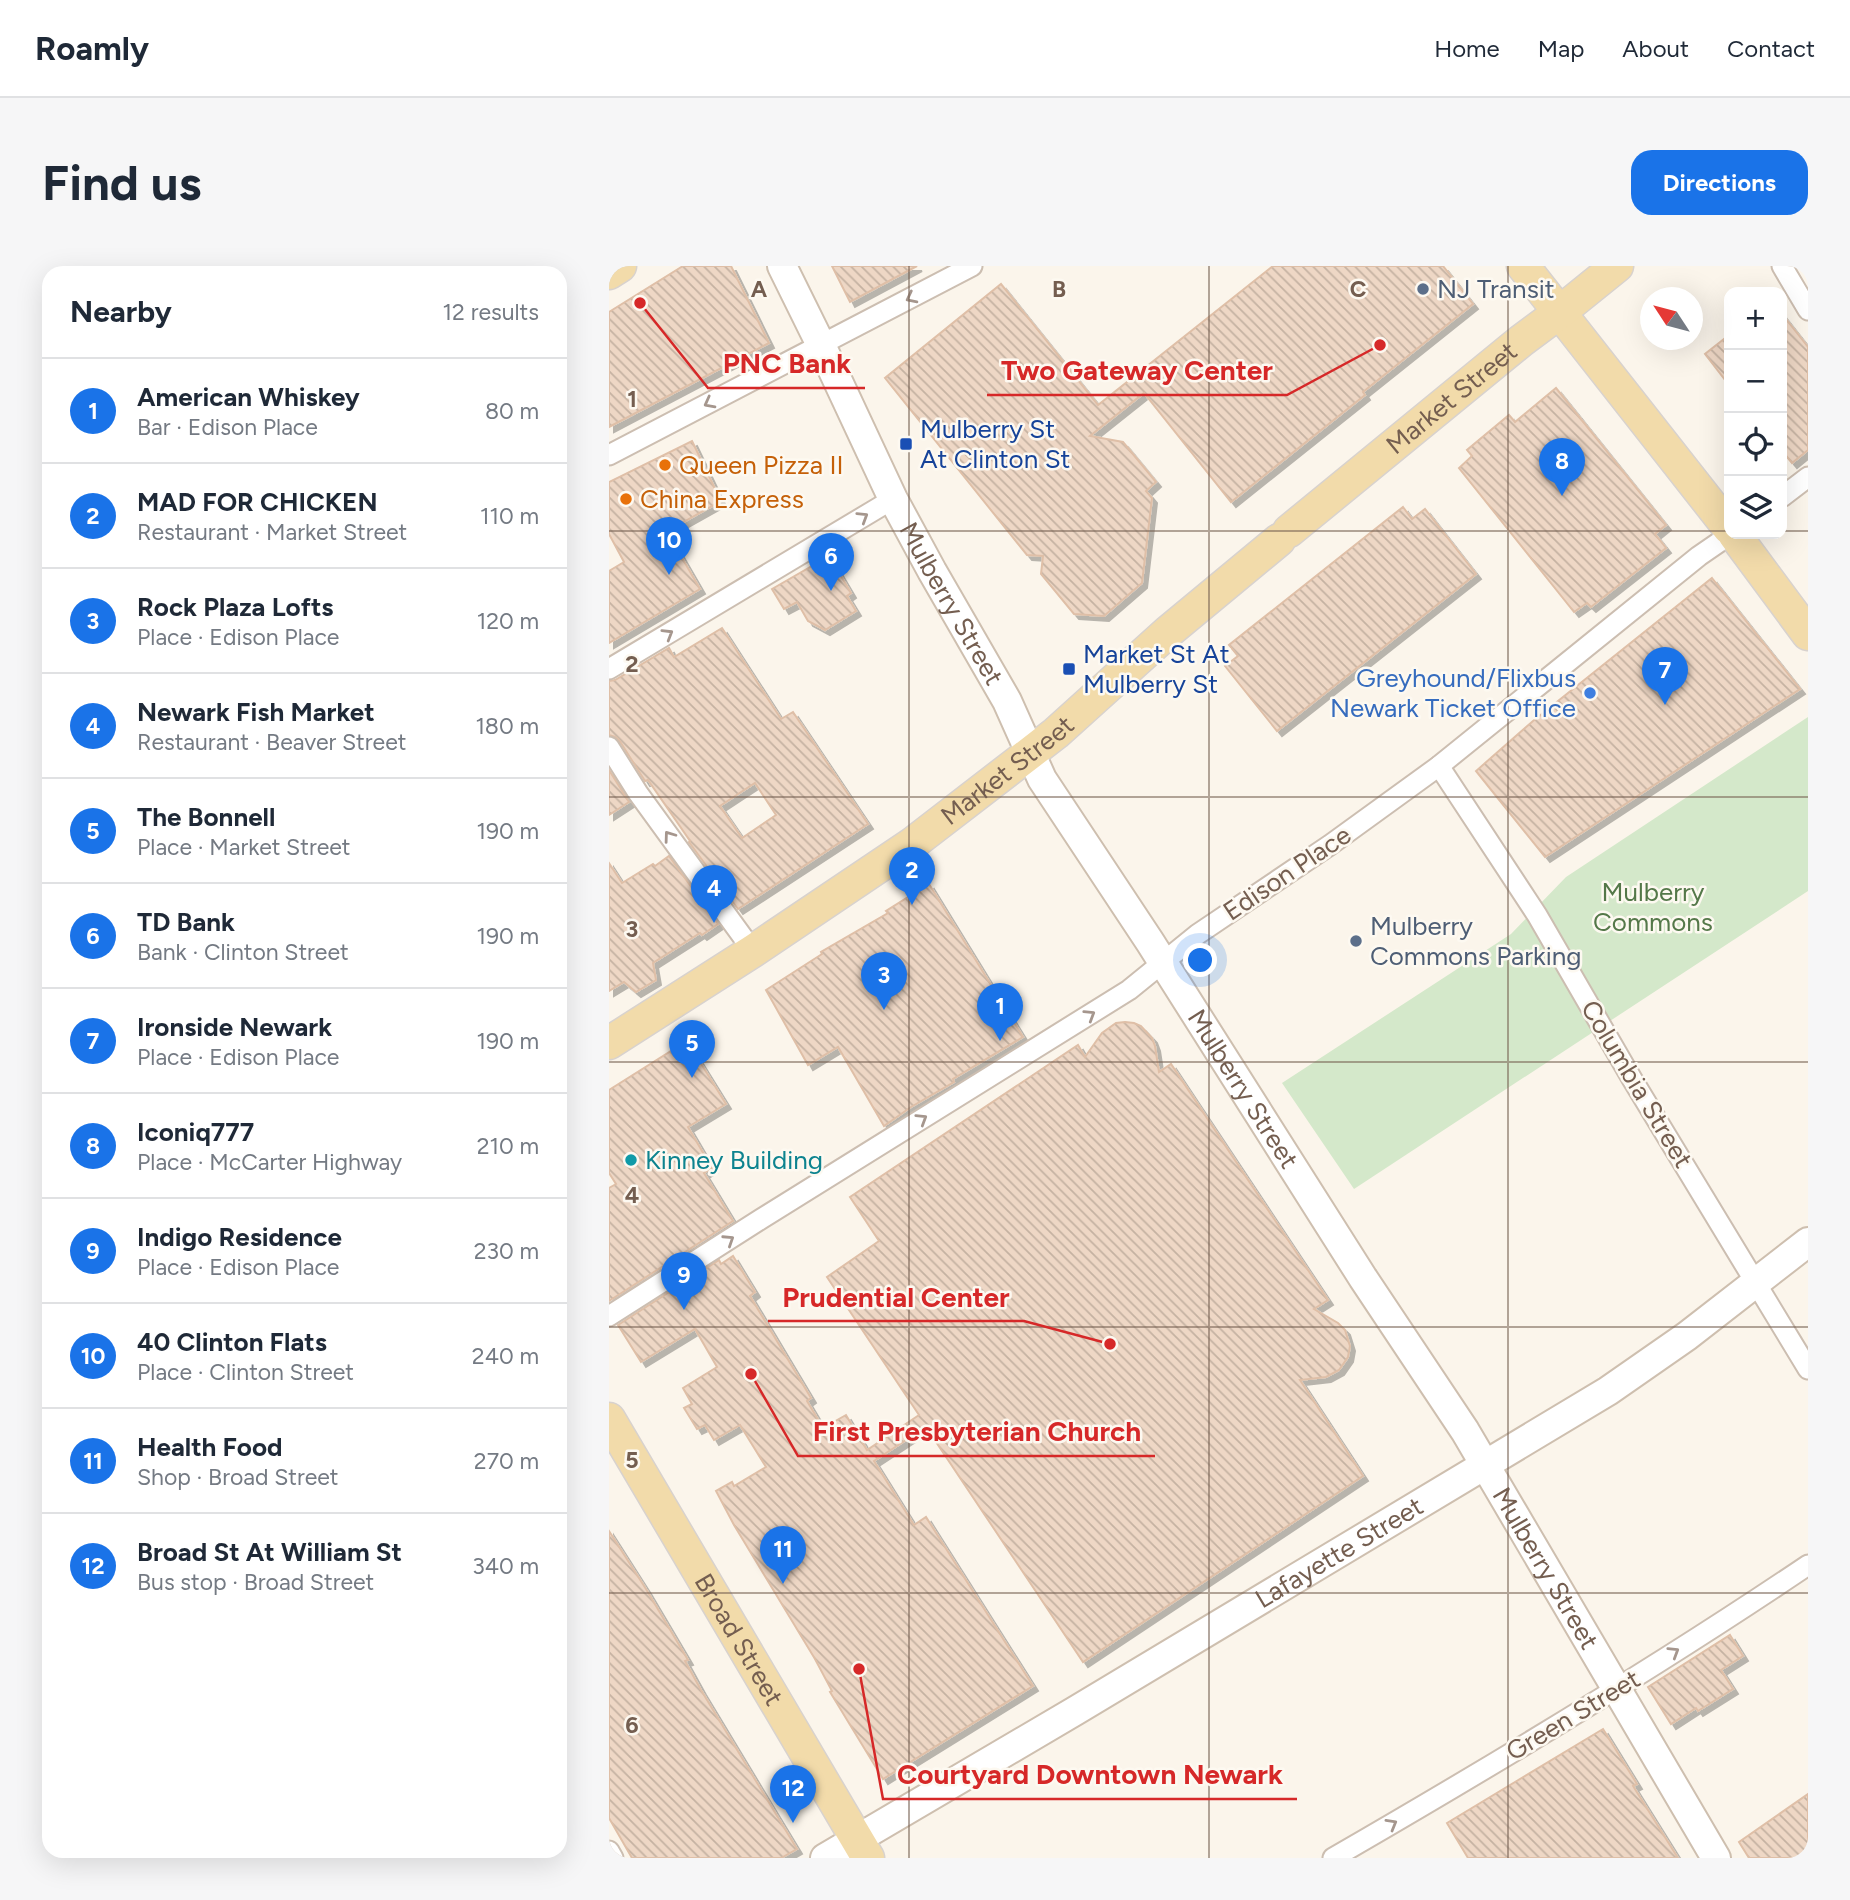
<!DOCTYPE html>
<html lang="en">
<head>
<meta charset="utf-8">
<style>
  body { margin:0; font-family:Figtree,sans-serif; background:#f6f6f7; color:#1f2937 }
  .controls { position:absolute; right:21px; top:21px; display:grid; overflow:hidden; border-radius:14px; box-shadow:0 7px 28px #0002 }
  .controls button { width:63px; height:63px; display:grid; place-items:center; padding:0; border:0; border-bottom:2px solid #e0e1e3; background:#fff; color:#1f2937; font:35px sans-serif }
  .compass { position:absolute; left:1031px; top:21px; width:63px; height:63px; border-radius:50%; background:#fff; box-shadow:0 7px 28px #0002; rotate:306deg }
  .you { position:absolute; left:592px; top:695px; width:24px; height:24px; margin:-18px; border:5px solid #fff; border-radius:50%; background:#1a73e8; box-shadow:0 0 0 10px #1a73e833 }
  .badge { display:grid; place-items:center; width:46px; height:46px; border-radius:50%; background:#1a73e8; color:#fff; font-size:23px; font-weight:700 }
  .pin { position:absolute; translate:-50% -58px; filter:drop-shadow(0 2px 4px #0008) }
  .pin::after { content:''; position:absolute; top:37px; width:24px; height:21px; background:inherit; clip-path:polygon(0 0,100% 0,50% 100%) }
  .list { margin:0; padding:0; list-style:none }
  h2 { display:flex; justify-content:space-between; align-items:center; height:91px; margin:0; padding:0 28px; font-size:30px }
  h2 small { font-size:23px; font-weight:400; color:#747a83 }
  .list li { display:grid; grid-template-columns:46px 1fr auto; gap:21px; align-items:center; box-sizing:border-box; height:105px; padding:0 28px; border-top:2px solid #e0e1e3 }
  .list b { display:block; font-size:26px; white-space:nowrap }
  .list p { margin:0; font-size:23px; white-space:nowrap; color:#747a83 }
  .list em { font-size:23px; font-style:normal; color:#747a83 }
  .icon { flex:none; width:38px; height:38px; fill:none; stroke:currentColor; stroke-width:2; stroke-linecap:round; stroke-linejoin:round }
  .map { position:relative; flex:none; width:1199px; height:1592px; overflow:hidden; border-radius:21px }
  header { display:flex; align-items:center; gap:42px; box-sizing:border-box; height:98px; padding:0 35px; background:#fff; border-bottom:2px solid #e0e1e3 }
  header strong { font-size:33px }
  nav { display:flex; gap:38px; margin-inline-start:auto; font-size:24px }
  .intro { display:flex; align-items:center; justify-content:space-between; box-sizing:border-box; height:168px; padding:0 42px }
  h1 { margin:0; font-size:49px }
  .button { padding:18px 32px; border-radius:21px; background:#1a73e8; color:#fff; font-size:24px; font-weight:700 }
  main { display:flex; gap:42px; padding:0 42px }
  aside { flex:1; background:#fff; border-radius:21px; box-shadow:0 7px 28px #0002 }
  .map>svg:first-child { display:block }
  .park { fill:#d4e8ca }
  .building { fill:url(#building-back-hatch); stroke:#dfbfa7; stroke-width:2; fill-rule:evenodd; filter:url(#shadow) }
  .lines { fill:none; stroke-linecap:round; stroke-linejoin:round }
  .street-casing { stroke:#ccbeb1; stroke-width:23 }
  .secondary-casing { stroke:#cebfaf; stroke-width:32 }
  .primary-casing { stroke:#d8d2ce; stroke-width:35 }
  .street { stroke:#fff; stroke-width:19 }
  .secondary { stroke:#fff; stroke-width:28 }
  .primary { stroke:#f2dbaa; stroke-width:32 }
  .oneway { stroke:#a5968d }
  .grid { fill:none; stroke:#745e50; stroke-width:2; stroke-opacity:0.55 }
  .service-dot { fill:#5c6f8a; stroke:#fdf9f1; stroke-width:2.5 }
  .transit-dot { fill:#1a4fb4; stroke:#fdf9f1; stroke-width:2.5 }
  .food-dot { fill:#e8710a; stroke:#fdf9f1; stroke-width:2.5 }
  .shop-dot { fill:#3f7fe0; stroke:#fdf9f1; stroke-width:2.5 }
  .culture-dot { fill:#0f9aa8; stroke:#fdf9f1; stroke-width:2.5 }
  .labels { text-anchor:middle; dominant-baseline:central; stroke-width:5; stroke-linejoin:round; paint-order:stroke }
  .service-label { font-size:26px; fill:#4e5e75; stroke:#fdf9f1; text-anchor:start }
  .street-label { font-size:26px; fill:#745e50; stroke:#fdf9f1 }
  .transit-label { font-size:26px; fill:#164399; stroke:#fdf9f1; text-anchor:start }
  .food-label { font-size:26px; fill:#c56008; stroke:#fdf9f1; text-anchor:start }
  .shop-label { font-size:26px; fill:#366cbe; stroke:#fdf9f1; text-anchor:end }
  .park-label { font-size:26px; fill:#547849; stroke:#fdf9f1 }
  .culture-label { font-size:26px; fill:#0d838f; stroke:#fdf9f1; text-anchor:start }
  .grid-label { font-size:23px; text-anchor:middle; font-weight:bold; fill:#745e50; stroke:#fdf9f1; stroke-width:5; stroke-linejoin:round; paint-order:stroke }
  .leader { fill:none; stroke:#d62828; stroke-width:2.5 }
  .callout-dot { fill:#d62828; stroke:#fdf9f1; stroke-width:2.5 }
  .callout-label { font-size:28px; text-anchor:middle; font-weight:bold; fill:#d62828; stroke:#fdf9f1; stroke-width:5; stroke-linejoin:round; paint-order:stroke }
</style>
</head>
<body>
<header>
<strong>Roamly</strong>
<nav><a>Home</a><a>Map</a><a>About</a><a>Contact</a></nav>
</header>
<div class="intro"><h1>Find us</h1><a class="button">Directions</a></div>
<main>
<aside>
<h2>Nearby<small>12 results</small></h2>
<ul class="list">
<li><span class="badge">1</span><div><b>American Whiskey</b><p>Bar · Edison Place</p></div><em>80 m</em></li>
<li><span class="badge">2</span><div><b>MAD FOR CHICKEN</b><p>Restaurant · Market Street</p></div><em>110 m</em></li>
<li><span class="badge">3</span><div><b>Rock Plaza Lofts</b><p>Place · Edison Place</p></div><em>120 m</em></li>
<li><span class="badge">4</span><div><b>Newark Fish Market</b><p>Restaurant · Beaver Street</p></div><em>180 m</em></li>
<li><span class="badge">5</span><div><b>The Bonnell</b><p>Place · Market Street</p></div><em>190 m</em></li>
<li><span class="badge">6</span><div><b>TD Bank</b><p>Bank · Clinton Street</p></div><em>190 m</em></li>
<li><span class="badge">7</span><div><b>Ironside Newark</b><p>Place · Edison Place</p></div><em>190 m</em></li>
<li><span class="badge">8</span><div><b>Iconiq777</b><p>Place · McCarter Highway</p></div><em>210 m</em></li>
<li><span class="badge">9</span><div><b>Indigo Residence</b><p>Place · Edison Place</p></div><em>230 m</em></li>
<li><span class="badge">10</span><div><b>40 Clinton Flats</b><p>Place · Clinton Street</p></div><em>240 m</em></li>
<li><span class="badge">11</span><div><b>Health Food</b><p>Shop · Broad Street</p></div><em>270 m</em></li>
<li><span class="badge">12</span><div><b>Broad St At William St</b><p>Bus stop · Broad Street</p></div><em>340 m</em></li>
</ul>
</aside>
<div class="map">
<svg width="1199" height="1592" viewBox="0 0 1199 1592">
  <defs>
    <pattern id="building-back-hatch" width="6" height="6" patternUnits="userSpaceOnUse" patternTransform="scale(1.75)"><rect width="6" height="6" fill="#eed7c5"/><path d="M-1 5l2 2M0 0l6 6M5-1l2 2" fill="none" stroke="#c5b2a2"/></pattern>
    <filter id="shadow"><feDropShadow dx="5" dy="5" stdDeviation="0" flood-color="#0004"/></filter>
  </defs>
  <rect width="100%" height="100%" fill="#fbf5eb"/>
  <!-- park -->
  <path class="park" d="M 1199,451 L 1199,625 L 745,923 L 673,817 L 902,668 L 957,611 Z"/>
  <!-- building -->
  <g class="building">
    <path d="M 74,0 L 122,0 L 160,77 L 0,161 L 0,46 Z"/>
    <path d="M 223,0 L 308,0 L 241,36 Z"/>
    <path d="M 664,0 L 834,0 L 864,38 L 754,126 L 756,129 L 622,236 L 535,127 L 481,170 L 514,176 L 547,216 L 537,225 L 543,232 L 533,317 L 495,350 L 465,348 L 432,308 L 434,290 L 418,289 L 276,112 L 392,18 L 489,139 Z"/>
    <path d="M 1173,48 L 1199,81 L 1199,184 L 1183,197 L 1173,185 Z"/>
    <path d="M 1120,69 L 1120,119 L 1096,88 Z"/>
    <path d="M 947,122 L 1057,259 L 1046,268 L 1057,282 L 982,341 L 978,337 L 965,346 L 850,202 L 863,190 L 858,184 L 900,149 L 906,156 Z"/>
    <path d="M 83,175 L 112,235 L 73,257 L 76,263 L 61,271 L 91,323 L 0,377 L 0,305 L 15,296 L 0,268 L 0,216 Z"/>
    <path d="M 794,241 L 803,253 L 816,243 L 867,308 L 668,465 L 616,400 L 629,390 L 620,379 Z"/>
    <path d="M 217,292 L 224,307 L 229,305 L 242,327 L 238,330 L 247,345 L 216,364 L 199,355 L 188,336 L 175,343 L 163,323 Z"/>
    <path d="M 1103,312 L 1191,423 L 936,591 L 867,505 L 924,455 Z"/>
    <path d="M 113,362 L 172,453 L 184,446 L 259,558 L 129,643 L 80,576 L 81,575 L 39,514 L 36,515 L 10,474 L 6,471 L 0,469 L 0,415 L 6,414 L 60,382 L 65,391 ZM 146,517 L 167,549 L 133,572 L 111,540 Z"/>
    <path d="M 0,504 L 20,536 L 0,549 Z"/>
    <path d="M 60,590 L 109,658 L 93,669 L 91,667 L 44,697 L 47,714 L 27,726 L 15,716 L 0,725 L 0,597 L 13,617 L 44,598 L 46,600 Z"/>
    <path d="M 320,618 L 414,771 L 344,813 L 345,816 L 302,841 L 275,860 L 229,781 L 199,799 L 157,724 L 213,688 L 212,686 L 279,647 L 277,645 Z"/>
    <path d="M 516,756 L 525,757 L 532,760 L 543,772 L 546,780 L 550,806 L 562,798 L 719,1034 L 705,1043 L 729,1057 L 736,1064 L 741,1080 L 739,1091 L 730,1104 L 717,1111 L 691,1114 L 754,1210 L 474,1396 L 317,1161 L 265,1195 L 305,1259 L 317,1251 L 424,1420 L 274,1513 L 221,1426 L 223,1425 L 206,1393 L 125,1259 L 107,1225 L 123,1216 L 125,1220 L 157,1201 L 131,1159 L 105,1174 L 96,1159 L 88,1163 L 75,1142 L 83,1138 L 74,1122 L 108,1101 L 86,1063 L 32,1096 L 9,1059 L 110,994 L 112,998 L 124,990 L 146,1026 L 141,1030 L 202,1132 L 198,1135 L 214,1162 L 237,1149 L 258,1184 L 310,1149 L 218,1011 L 270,975 L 241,931 L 469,779 L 476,791 L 493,767 L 507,757 Z"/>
    <path d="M 78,775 L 117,838 L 79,861 L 103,902 L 95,907 L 124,955 L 0,1035 L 0,922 L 7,918 L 0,907 L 0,824 Z"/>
    <path d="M 0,1265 L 37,1323 L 79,1394 L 76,1395 L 92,1424 L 188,1583 L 172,1592 L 23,1592 L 0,1552 Z"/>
    <path d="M 1121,1369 L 1134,1390 L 1112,1404 L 1124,1423 L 1089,1445 L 1087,1442 L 1062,1458 L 1039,1421 Z"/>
    <path d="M 994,1463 L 1028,1518 L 1024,1520 L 1069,1592 L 859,1592 L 838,1557 Z"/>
    <path d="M 1199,1528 L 1199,1592 L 1140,1592 L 1130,1576 Z"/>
  </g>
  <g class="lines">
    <!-- street casing -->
    <g class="street-casing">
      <g id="street">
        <path d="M 1173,0 L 1199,44"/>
        <path d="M 0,189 L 363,0"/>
        <path d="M 1173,231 L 1199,211"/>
        <path d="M 0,403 L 284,233"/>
        <path d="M 0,481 L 29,527 L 144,685"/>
        <path d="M 830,500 L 928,649 L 1023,813 L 1199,1103"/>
        <path d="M 0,1050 L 152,953 L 520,724 L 589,668 L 721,579 L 830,500 L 1090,290 L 1122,268"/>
        <path d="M 0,1585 L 4,1592"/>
        <path d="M 724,1592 C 885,1499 1045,1403 1199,1299"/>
      </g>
    </g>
    <!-- secondary casing -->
    <g class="secondary-casing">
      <g id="secondary">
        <path id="s1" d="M 173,0 L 212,79 L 284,233 L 323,305 L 398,435 L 433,513 L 541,676 L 754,1012 L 856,1165 L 1107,1592"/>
        <path id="s2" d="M 216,1592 L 466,1445 L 999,1125 L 1078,1070 L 1199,976"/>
      </g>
    </g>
    <!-- primary casing -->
    <g class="primary-casing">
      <g id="primary">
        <path d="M 914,0 L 1120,262"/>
        <path d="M 0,7 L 11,0"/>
        <path id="s3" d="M 680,265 L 912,75 L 951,46 L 1008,0"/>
        <path d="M 1125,268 L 1199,368"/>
        <path id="s4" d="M 0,777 L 144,685 L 303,578 L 447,467 L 559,366 L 670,274"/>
        <path id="s5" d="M 0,1153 L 259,1592"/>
      </g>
    </g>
    <!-- street -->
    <use href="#street" class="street"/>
    <!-- secondary -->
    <use href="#secondary" class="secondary"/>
    <!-- primary -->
    <use href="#primary" class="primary"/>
  </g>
  <!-- one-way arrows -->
  <defs><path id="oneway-chevron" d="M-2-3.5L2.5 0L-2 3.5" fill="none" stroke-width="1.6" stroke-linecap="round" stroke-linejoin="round" transform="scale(1.75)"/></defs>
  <g class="oneway">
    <use href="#oneway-chevron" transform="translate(302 32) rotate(153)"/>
    <use href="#oneway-chevron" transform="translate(100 137) rotate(152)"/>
    <use href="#oneway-chevron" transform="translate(254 251) rotate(-32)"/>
    <use href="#oneway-chevron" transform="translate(59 368) rotate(-31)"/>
    <use href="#oneway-chevron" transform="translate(60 570) rotate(-126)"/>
    <use href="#oneway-chevron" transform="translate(481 749) rotate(-32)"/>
    <use href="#oneway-chevron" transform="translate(313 853) rotate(-32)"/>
    <use href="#oneway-chevron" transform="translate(120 974) rotate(-33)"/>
    <use href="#oneway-chevron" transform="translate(1065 1386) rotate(-32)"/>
    <use href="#oneway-chevron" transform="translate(783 1558) rotate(-30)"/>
  </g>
  <!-- grid -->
  <path class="grid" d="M 300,0 L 300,1592M 600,0 L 600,1592M 899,0 L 899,1592M 0,265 L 1120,265M 1173,265 L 1199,265M 0,531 L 1199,531M 0,796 L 1199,796M 0,1061 L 1199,1061M 0,1327 L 1199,1327"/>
  <!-- markers -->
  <g class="service-dot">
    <circle cx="814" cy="23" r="7"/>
    <circle cx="747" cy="675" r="7"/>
  </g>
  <g class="transit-dot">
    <rect x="290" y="171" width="14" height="14" rx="3.5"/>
    <rect x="453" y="396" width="14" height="14" rx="3.5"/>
  </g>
  <g class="food-dot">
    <circle cx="56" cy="199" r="7"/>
    <circle cx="17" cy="233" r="7"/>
  </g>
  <circle class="shop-dot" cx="981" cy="427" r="7"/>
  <circle class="culture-dot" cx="22" cy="894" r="7"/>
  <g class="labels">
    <!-- service labels -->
    <g class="service-label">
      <text x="828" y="23">NJ Transit</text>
      <text x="761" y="660">Mulberry<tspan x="761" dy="30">Commons Parking</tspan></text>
    </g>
    <!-- street labels -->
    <g class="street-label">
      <text stroke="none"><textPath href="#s3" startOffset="210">Market Street</textPath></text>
      <text stroke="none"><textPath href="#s1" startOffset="378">Mulberry Street</textPath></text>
      <text stroke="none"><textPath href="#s4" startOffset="483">Market Street</textPath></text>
      <text transform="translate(678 607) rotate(-34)">Edison Place</text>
      <text transform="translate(1028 818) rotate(59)">Columbia Street</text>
      <text stroke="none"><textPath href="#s1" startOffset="945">Mulberry Street</textPath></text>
      <text stroke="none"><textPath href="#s2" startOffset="598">Lafayette Street</textPath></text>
      <text stroke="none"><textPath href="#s1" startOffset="1512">Mulberry Street</textPath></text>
      <text stroke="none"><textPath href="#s5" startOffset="256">Broad Street</textPath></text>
      <text transform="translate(964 1449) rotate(-31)">Green Street</text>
    </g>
    <!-- transit labels -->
    <g class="transit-label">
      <text x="311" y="163">Mulberry St<tspan x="311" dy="30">At Clinton St</tspan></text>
      <text x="474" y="388">Market St At<tspan x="474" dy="30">Mulberry St</tspan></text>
    </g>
    <!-- food labels -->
    <g class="food-label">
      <text x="70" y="199">Queen Pizza II</text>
      <text x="31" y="233">China Express</text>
    </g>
    <!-- shop labels -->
    <g class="shop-label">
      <text x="967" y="412">Greyhound/Flixbus<tspan x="967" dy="30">Newark Ticket Office</tspan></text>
    </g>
    <!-- park labels -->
    <g class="park-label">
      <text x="1044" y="626">Mulberry<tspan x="1044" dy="30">Commons</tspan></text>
    </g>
    <!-- culture labels -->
    <g class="culture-label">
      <text x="36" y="894">Kinney Building</text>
    </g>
  </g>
  <g class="grid-label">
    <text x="150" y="31">A</text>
    <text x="450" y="31">B</text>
    <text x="749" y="31">C</text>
    <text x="23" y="141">1</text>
    <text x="23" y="406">2</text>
    <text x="23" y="671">3</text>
    <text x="23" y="937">4</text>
    <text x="23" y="1202">5</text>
    <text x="23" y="1467">6</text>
  </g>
  <!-- callouts -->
  <path class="leader" d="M31 37L99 122H256M771 79L678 129H378M501 1078L415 1055H159M142 1108L189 1190H546M250 1403L274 1533H688"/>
  <g class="callout-dot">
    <circle cx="31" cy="37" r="7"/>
    <circle cx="771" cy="79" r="7"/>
    <circle cx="501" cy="1078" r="7"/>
    <circle cx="142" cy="1108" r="7"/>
    <circle cx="250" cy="1403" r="7"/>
  </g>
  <g class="callout-label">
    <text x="178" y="107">PNC Bank</text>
    <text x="528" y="114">Two Gateway Center</text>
    <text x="287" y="1041">Prudential Center</text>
    <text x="368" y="1175">First Presbyterian Church</text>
    <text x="481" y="1518">Courtyard Downtown Newark</text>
  </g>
</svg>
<div class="controls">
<button>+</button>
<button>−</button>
<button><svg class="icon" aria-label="locate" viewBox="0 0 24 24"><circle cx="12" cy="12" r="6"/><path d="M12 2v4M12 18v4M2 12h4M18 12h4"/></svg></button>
<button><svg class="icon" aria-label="layers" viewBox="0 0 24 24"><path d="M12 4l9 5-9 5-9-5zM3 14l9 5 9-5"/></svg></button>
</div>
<svg class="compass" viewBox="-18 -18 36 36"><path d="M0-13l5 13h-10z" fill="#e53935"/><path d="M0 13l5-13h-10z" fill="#747a83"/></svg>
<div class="you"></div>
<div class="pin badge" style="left:391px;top:775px">1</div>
<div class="pin badge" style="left:303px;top:639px">2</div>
<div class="pin badge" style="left:275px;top:744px">3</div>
<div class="pin badge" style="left:105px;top:657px">4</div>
<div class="pin badge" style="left:83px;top:812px">5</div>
<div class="pin badge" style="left:222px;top:325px">6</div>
<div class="pin badge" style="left:1056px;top:439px">7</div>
<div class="pin badge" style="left:953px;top:230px">8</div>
<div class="pin badge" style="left:75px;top:1044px">9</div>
<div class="pin badge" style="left:60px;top:309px">10</div>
<div class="pin badge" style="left:174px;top:1318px">11</div>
<div class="pin badge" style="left:184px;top:1557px">12</div>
</div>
</main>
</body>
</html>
